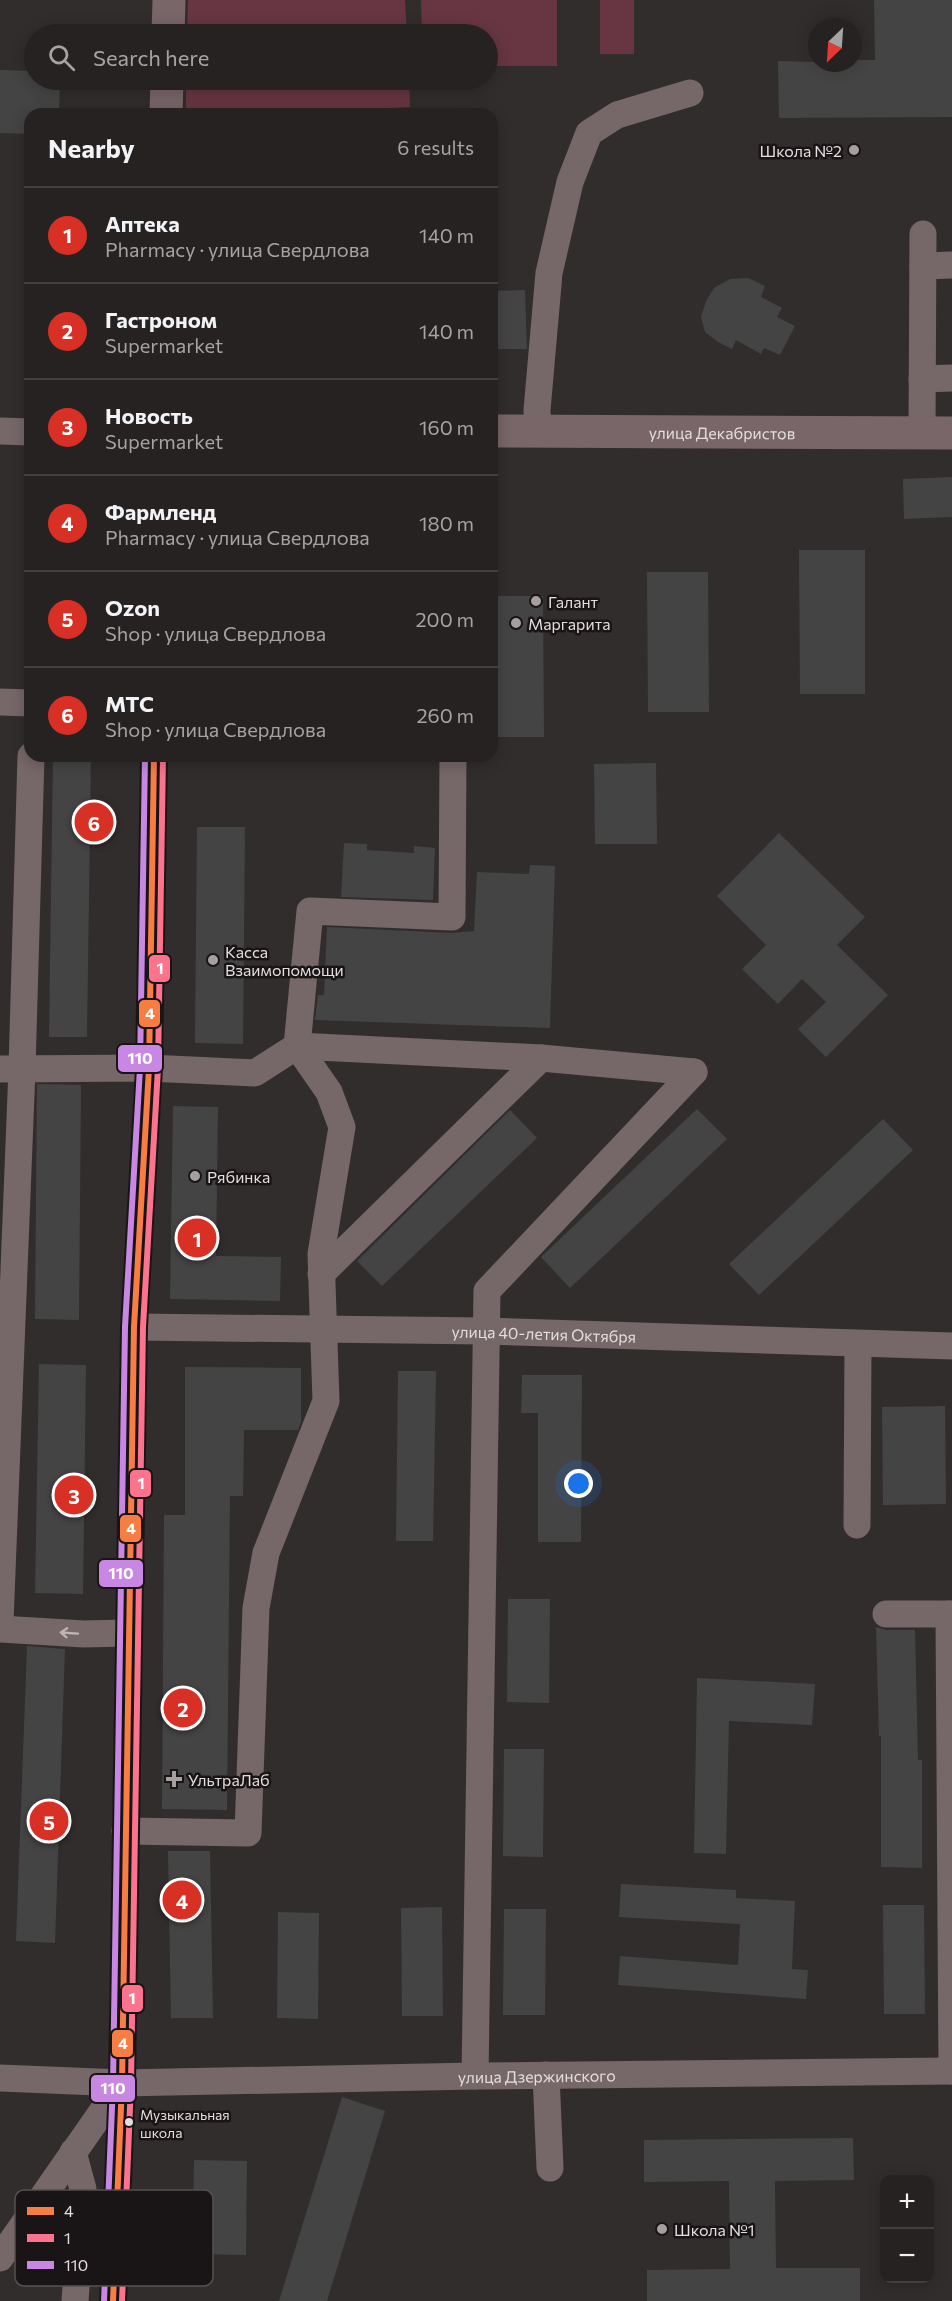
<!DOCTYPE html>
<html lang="en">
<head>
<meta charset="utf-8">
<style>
  body { margin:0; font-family:Commissioner,sans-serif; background:#2e2a2a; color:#f1f3f6 }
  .controls { position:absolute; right:18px; bottom:18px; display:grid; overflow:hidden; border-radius:12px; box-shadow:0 3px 15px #0003 }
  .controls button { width:54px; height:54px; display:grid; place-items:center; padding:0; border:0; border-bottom:2px solid #423f40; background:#262222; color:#f1f3f6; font:30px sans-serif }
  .compass { position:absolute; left:808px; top:18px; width:54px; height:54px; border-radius:50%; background:#262222; box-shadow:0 3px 15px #0003; rotate:205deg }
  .you { position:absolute; left:579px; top:1484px; width:21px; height:21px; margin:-15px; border:4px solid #fff; border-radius:50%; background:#1a73e8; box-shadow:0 0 0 9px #1a73e833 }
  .badge { display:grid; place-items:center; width:39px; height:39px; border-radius:50%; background:#d93025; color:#fff; font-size:20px; font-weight:700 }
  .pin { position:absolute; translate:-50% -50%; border:3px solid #fff; box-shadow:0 2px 6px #0006 }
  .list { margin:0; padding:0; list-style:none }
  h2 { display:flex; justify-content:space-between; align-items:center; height:78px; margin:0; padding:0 24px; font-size:26px }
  h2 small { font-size:20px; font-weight:400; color:#a4a4a5 }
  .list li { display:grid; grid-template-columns:39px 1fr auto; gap:18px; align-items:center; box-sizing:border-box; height:96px; padding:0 24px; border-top:2px solid #423f40 }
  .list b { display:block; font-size:22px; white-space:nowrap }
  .list p { margin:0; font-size:20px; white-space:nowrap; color:#a4a4a5 }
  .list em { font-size:20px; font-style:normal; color:#a4a4a5 }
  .icon { flex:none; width:33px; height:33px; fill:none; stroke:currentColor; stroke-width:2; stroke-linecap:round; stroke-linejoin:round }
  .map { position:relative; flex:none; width:952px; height:2301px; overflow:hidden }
  .search { position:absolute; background:#262222; box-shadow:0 3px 15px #0003; left:24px; top:24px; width:474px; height:66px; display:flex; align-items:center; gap:15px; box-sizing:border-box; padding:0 21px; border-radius:33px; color:#a4a4a5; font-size:22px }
  .panel { position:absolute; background:#262222; box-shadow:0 3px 15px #0003; left:24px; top:108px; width:474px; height:654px; border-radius:18px }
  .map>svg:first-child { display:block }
  .green { fill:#673642 }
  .building { fill:#434443 }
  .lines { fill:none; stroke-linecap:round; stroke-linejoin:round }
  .minor { stroke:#766769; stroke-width:27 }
  .major { stroke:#786669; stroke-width:33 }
  .bus-1-casing { stroke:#191415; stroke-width:10 }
  .bus-2-casing { stroke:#191415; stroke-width:10 }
  .bus-3-casing { stroke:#191415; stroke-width:10 }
  .bus-1 { stroke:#f77d43; stroke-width:6 }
  .bus-2 { stroke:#fc738d; stroke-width:6 }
  .bus-3 { stroke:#c787e3; stroke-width:6 }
  .oneway { stroke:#beb4b5 }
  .poi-dot { fill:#a69fa0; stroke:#191415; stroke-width:2 }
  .bus-dot { fill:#e4ddde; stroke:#191415; stroke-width:2 }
  .labels { text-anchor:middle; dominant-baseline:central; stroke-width:5; stroke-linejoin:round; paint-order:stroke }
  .bus-label { font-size:14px; fill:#e4ddde; stroke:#191415; text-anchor:start }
  .poi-label { font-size:16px; fill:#e4ddde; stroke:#191415; text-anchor:start }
  .street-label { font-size:16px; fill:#e4ddde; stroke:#191415 }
  .key { fill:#191415; stroke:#565051; stroke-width:1.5 }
  .key-label { font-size:16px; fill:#e4ddde }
  .line-badge { stroke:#191415; stroke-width:2 }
  .badge-label { font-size:16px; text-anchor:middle; font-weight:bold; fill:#fff }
</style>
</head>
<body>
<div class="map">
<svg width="952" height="2301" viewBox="0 0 952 2301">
  <rect width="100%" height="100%" fill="#322d2d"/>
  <!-- green -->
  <g class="green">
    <path d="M 188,0 L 405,0 L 407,34 L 187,34 Z"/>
    <path d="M 421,0 L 557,0 L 557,66 L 488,66 L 488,34 L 422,34 Z"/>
    <rect x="600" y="0" width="34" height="54"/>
    <path d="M 186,80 L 409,80 L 410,107 L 307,112 L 306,114 L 186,114 Z"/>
  </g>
  <!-- building -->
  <g class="building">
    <path d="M 874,0 L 952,0 L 952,117 L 779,118 L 778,61 L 853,63 L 853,60 L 875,60 Z"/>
    <path d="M 0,70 L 34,71 L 34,80 L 60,80 L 59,114 L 30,114 L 30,134 L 0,133 Z"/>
    <path d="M 748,278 L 765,286 L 761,297 L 782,308 L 777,317 L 795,326 L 780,355 L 764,348 L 761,354 L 736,340 L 732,349 L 718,342 L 705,332 L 701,317 L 706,301 L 714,288 L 730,279 Z"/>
    <path d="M 525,290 L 527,349 L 492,349 L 492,291 Z"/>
    <path d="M 952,477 L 952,517 L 904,519 L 903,479 Z"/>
    <path d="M 799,550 L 865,550 L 865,694 L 800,694 Z"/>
    <path d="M 647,572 L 708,572 L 709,712 L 648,712 Z"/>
    <path d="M 492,596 L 543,596 L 544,737 L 492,737 Z"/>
    <path d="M 53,756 L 91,756 L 87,1037 L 49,1037 Z"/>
    <path d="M 656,763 L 657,844 L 595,844 L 594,764 Z"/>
    <path d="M 197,827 L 245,827 L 243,1044 L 195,1043 Z"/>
    <path d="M 779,833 L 865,917 L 837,945 L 888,995 L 826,1057 L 798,1029 L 826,1002 L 802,979 L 778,1004 L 742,969 L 766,945 L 717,896 Z"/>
    <path d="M 344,843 L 367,844 L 367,850 L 414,853 L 414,846 L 435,848 L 433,900 L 341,897 Z"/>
    <path d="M 530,865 L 555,866 L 550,1028 L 315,1020 L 318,995 L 324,995 L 327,927 L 451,933 L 474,931 L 477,872 L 529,874 Z"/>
    <path d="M 37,1084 L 81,1085 L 79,1320 L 35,1319 Z"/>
    <path d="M 173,1106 L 218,1107 L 216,1256 L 281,1257 L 280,1301 L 170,1299 Z"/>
    <path d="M 697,1109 L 727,1139 L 570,1288 L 541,1257 Z"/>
    <path d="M 510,1110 L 537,1138 L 382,1286 L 357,1261 Z"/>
    <path d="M 883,1119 L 913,1150 L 759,1295 L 729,1264 Z"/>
    <path d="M 39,1364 L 86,1365 L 83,1594 L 35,1593 Z"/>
    <path d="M 185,1367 L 301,1368 L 301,1422 L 298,1430 L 244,1430 L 243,1496 L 230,1496 L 227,1810 L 162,1809 L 164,1515 L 185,1515 Z"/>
    <path d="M 398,1371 L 436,1371 L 433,1541 L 396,1541 Z"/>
    <path d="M 522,1375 L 582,1375 L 581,1542 L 538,1542 L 538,1413 L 521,1413 Z"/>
    <path d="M 945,1406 L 946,1504 L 883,1505 L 882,1407 Z"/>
    <path d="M 508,1599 L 550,1599 L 549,1703 L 507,1702 Z"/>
    <path d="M 876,1627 L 886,1630 L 915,1630 L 918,1760 L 922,1760 L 922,1868 L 881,1867 L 881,1736 L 879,1736 Z"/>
    <path d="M 27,1646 L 65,1649 L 55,1943 L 16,1941 Z"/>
    <path d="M 697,1678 L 815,1684 L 812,1725 L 729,1721 L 726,1854 L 694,1853 Z"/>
    <path d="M 504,1749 L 544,1749 L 543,1857 L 503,1856 Z"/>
    <path d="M 168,1851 L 210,1851 L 213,2018 L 171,2018 Z"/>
    <path d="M 621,1884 L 736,1890 L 736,1898 L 795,1901 L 792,1969 L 808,1970 L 806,1999 L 618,1985 L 620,1956 L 738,1965 L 740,1924 L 619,1917 Z"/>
    <path d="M 883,1905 L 924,1905 L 925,2014 L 884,2014 Z"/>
    <path d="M 442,1907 L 443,2016 L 402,2016 L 401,1908 Z"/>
    <path d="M 504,1909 L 546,1909 L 545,2015 L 503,2015 Z"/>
    <path d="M 278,1912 L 319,1913 L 318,2019 L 277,2018 Z"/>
    <path d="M 342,2097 L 385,2111 L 327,2301 L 279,2301 Z"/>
    <path d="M 853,2138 L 854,2180 L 775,2181 L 776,2268 L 860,2268 L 860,2301 L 647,2301 L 647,2270 L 730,2269 L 729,2181 L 644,2182 L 644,2140 Z"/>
    <path d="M 194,2160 L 247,2161 L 246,2255 L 192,2254 Z"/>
  </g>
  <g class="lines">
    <!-- minor -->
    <g class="minor">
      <path d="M 923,266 L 952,265"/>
      <path d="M 922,379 L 952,378"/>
      <path d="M 0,431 L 30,432"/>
      <path d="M 538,431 L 537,410 L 549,273 L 570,182 L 589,133 L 617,115 L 690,93"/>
      <path d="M 922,433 L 923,234"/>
      <path d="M 0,702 L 30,703"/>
      <path d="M 297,1046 L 541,1058 L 694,1072"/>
      <path d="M 0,1069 L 149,1068 L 255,1073 L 297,1046 L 310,911 L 452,917 L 453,756"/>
      <path d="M 321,1274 L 541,1058"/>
      <path id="s1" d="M 134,1327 L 485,1331 L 952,1346"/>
      <path d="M 857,1525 L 858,1344"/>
      <path d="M 886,1614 L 952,1614"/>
      <path d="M 949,1614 L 952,2071"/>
      <path d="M 0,1622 L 22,1069 L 31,756"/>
      <path d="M 0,1629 L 84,1634 L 127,1633"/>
      <path d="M 125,1831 L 248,1833 L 256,1608 L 266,1553 L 326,1401 L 321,1254 L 342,1127 L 329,1092 L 297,1046"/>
      <path d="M 546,2075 L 550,2168"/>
      <path d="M 475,2076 L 487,1291 L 694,1072"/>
      <path id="s2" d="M 0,2078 L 122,2083 L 475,2076 L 952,2071"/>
      <path d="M 73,2152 L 83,2189 L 75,2301"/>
      <path d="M 0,2258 L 122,2083"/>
      <path d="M 113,2301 L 122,2083 L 134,1327 L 149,1068 L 154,756"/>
    </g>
    <!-- major -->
    <g class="major">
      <path d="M 168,34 L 169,0"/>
      <path d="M 166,114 L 167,80"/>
      <path id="s3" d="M 492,431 L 952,433"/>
    </g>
    <!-- bus-1 casing -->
    <g class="bus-1-casing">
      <path id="bus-1" d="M 113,2301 L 122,2083 L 134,1327 L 149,1068 L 154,756"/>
    </g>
    <!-- bus-2 casing -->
    <g class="bus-2-casing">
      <path id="bus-2" d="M 122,2301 L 131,2083 L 143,1327 L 158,1068 L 163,756"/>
    </g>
    <!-- bus-3 casing -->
    <g class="bus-3-casing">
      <path id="bus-3" d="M 104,2301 L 113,2083 L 125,1327 L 140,1068 L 145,756"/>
    </g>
    <!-- bus-1 -->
    <use href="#bus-1" class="bus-1"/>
    <!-- bus-2 -->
    <use href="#bus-2" class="bus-2"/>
    <!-- bus-3 -->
    <use href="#bus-3" class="bus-3"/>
  </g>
  <!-- one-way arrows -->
  <defs><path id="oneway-shaft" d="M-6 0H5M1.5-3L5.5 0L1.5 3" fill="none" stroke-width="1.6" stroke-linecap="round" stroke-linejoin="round" transform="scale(1.5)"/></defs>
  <use class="oneway" href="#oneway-shaft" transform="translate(69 1633) rotate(-176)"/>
  <!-- markers -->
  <g class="poi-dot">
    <circle cx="854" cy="150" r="6"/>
    <circle cx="536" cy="601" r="6"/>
    <circle cx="516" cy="623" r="6"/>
    <circle cx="213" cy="960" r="6"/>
    <circle cx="195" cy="1176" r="6"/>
    <path d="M171 1770h6v6h6v6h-6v6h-6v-6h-6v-6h6z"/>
    <circle cx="662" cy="2229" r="6"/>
  </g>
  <circle class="bus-dot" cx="129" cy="2122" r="5"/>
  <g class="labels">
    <!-- bus labels -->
    <g class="bus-label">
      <text x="140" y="2114">Музыкальная<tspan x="140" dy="18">школа</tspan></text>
    </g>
    <!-- poi labels -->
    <g class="poi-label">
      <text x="842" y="150" text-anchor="end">Школа №2</text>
      <text x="548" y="601">Галант</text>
      <text x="528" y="623">Маргарита</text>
      <text x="225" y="951">Касса<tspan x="225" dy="18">Взаимопомощи</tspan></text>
      <text x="207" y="1176">Рябинка</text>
      <text x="188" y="1779">УльтраЛаб</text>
      <text x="674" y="2229">Школа №1</text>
    </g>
    <!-- street labels -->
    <g class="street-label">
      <text stroke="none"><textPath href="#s3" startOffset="230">улица Декабристов</textPath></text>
      <text stroke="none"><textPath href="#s1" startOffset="410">улица 40-летия Октября</textPath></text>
      <text stroke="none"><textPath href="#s2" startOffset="537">улица Дзержинского</textPath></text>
    </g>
  </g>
  <!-- legend -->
  <rect x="15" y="2190" width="198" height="96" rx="9" class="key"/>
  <rect x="27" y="2207" width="27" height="8" fill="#f77d43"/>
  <rect x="27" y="2234" width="27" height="8" fill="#fc738d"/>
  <rect x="27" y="2261" width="27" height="8" fill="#c787e3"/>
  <g class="key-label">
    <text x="64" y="2217">4</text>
    <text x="64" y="2244">1</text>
    <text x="64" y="2271">110</text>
  </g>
  <g class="line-badge">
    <rect x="148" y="954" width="23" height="29" rx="6" fill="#fc738d"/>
    <rect x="138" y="999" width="23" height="29" rx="6" fill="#f77d43"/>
    <rect x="117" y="1044" width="46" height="29" rx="6" fill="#c787e3"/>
    <rect x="129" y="1469" width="23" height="29" rx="6" fill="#fc738d"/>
    <rect x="119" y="1514" width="23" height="29" rx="6" fill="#f77d43"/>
    <rect x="98" y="1559" width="46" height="29" rx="6" fill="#c787e3"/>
    <rect x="121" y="1984" width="23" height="29" rx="6" fill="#fc738d"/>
    <rect x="111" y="2029" width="23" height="29" rx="6" fill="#f77d43"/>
    <rect x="90" y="2074" width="46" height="29" rx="6" fill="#c787e3"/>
  </g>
  <g class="badge-label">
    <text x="160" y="974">1</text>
    <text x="150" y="1019">4</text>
    <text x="140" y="1064">110</text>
    <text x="141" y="1489">1</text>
    <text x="131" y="1534">4</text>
    <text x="121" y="1579">110</text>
    <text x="132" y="2004">1</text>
    <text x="123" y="2049">4</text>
    <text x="113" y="2094">110</text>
  </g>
</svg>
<div class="controls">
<button>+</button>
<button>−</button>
</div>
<svg class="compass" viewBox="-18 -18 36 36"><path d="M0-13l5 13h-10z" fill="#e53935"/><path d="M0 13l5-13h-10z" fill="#a4a4a5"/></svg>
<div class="you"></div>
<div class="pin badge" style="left:197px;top:1238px">1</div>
<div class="pin badge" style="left:183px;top:1708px">2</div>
<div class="pin badge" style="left:74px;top:1495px">3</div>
<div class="pin badge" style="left:182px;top:1900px">4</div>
<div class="pin badge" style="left:49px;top:1821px">5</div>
<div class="pin badge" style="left:94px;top:822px">6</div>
<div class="search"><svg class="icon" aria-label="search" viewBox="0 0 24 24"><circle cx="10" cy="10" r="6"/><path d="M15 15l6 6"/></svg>Search here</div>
<section class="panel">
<h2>Nearby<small>6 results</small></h2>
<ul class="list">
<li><span class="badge">1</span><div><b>Аптека</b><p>Pharmacy · улица Свердлова</p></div><em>140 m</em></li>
<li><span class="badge">2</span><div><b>Гастроном</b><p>Supermarket</p></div><em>140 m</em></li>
<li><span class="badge">3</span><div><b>Новость</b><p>Supermarket</p></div><em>160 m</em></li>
<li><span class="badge">4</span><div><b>Фармленд</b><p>Pharmacy · улица Свердлова</p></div><em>180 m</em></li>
<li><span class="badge">5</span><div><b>Ozon</b><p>Shop · улица Свердлова</p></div><em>200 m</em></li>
<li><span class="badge">6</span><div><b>МТС</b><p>Shop · улица Свердлова</p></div><em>260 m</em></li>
</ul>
</section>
</div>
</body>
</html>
